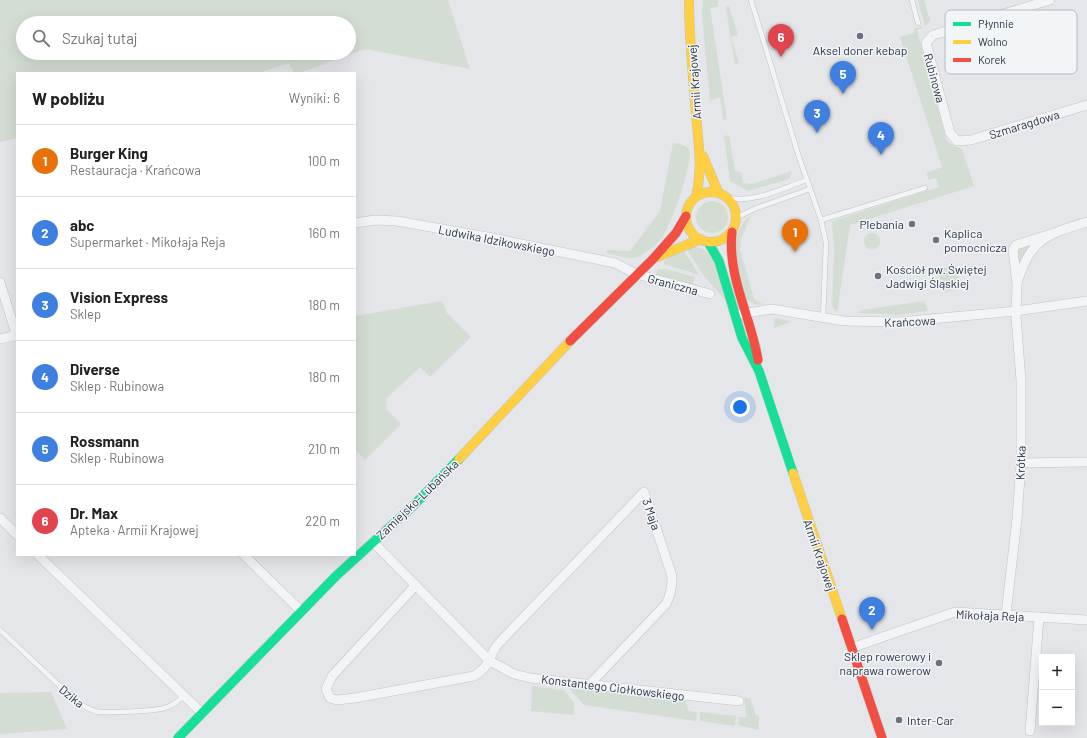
<!DOCTYPE html>
<html lang="pl">
<head>
<meta charset="utf-8">
<style>
  body { margin:0; font-family:Barlow,sans-serif; background:#f2f2f2; color:#222 }
  .controls { position:absolute; right:12px; bottom:12px; display:grid; overflow:hidden; border-radius:0px; box-shadow:0 4px 16px #0002 }
  .controls button { width:36px; height:36px; display:grid; place-items:center; padding:0; border:0; border-bottom:1px solid #e0e0e0; background:#fff; color:#222; font:20px sans-serif }
  .you { position:absolute; left:740px; top:407px; width:14px; height:14px; margin:-10px; border:3px solid #fff; border-radius:50%; background:#1a73e8; box-shadow:0 0 0 6px #1a73e833 }
  .badge { display:grid; place-items:center; width:26px; height:26px; border-radius:50%; background:#6b717e; color:#fff; font-size:13px; font-weight:700 }
  .pin { position:absolute; translate:-50% -33px; filter:drop-shadow(0 1px 2px #0008) }
  .pin::after { content:''; position:absolute; top:21px; width:14px; height:12px; background:inherit; clip-path:polygon(0 0,100% 0,50% 100%) }
  .list { margin:0; padding:0; list-style:none }
  h2 { display:flex; justify-content:space-between; align-items:center; height:52px; margin:0; padding:0 16px; font-size:17px }
  h2 small { font-size:13px; font-weight:400; color:#767676 }
  .list li { display:grid; grid-template-columns:26px 1fr auto; gap:12px; align-items:center; box-sizing:border-box; height:72px; padding:0 16px; border-top:1px solid #e0e0e0 }
  .list b { display:block; font-size:15px; white-space:nowrap }
  .list p { margin:0; font-size:13px; white-space:nowrap; color:#767676 }
  .list em { font-size:13px; font-style:normal; color:#767676 }
  .icon { flex:none; width:22px; height:22px; fill:none; stroke:currentColor; stroke-width:2; stroke-linecap:round; stroke-linejoin:round }
  .map { position:relative; flex:none; width:1087px; height:738px; overflow:hidden }
  .search { position:absolute; background:#fff; box-shadow:0 4px 16px #0002; left:16px; top:16px; width:340px; height:44px; display:flex; align-items:center; gap:10px; box-sizing:border-box; padding:0 14px; border-radius:22px; color:#767676; font-size:15px }
  .panel { position:absolute; background:#fff; box-shadow:0 4px 16px #0002; left:16px; top:72px; width:340px; height:484px; border-radius:0px }
  .map>svg:first-child { display:block }
  .green { fill:#d4ddd4; fill-rule:evenodd }
  .lines { fill:none; stroke-linecap:round; stroke-linejoin:round }
  .lane-casing { stroke:#c1c3c7; stroke-width:5.5 }
  .street-casing { stroke:#c1c3c7; stroke-width:10 }
  .fast-casing { stroke:#c1c3c7; stroke-width:10 }
  .slow-casing { stroke:#c1c3c7; stroke-width:10 }
  .jam-casing { stroke:#c1c3c7; stroke-width:10 }
  .lane { stroke:#f3f4f6; stroke-width:4.5 }
  .street { stroke:#f3f4f6; stroke-width:9 }
  .fast { stroke:#16e098; stroke-width:9 }
  .slow { stroke:#ffcf43; stroke-width:9 }
  .jam { stroke:#f24e42; stroke-width:9 }
  .poi-dot { fill:#6b717e; stroke:#f2f5f8; stroke-width:1.5 }
  .labels { text-anchor:middle; dominant-baseline:central; stroke-width:3; stroke-linejoin:round; paint-order:stroke }
  .poi-label { font-size:12px; fill:#2a3244; stroke:#f2f5f8; text-anchor:start }
  .street-label { font-size:12px; fill:#2a3244; stroke:#f2f5f8 }
  .key { fill:#f2f5f8; stroke:#b6bac2; stroke-width:1 }
  .key-label { font-size:11px; fill:#2a3244 }
</style>
</head>
<body>
<div class="map">
<svg width="1087" height="738" viewBox="0 0 1087 738">
  <rect width="100%" height="100%" fill="#e4e6e9"/>
  <!-- green -->
  <g class="green">
    <path d="M 0,0 L 448,0 L 470,69 L 365,49 L 300,73 L 294,73 L 289,63 L 259,73 L 17,73 L 17,138 L 0,142 ZM 23,23 L 349,23 L 349,53 L 23,53 Z"/>
    <path d="M 703,0 L 718,0 L 718,6 L 710,8 L 727,119 L 723,120 L 720,97 L 710,101 L 702,16 Z"/>
    <path d="M 918,0 L 924,0 L 930,20 L 926,26 L 923,24 L 924,23 Z"/>
    <path d="M 727,6 L 729,6 L 738,35 L 731,37 L 739,63 L 736,64 L 735,64 L 726,8 Z"/>
    <path d="M 922,26 L 923,28 L 917,30 L 946,139 L 951,144 L 962,149 L 974,186 L 850,225 L 837,312 L 832,307 L 834,251 L 832,221 L 939,187 L 936,178 L 929,180 L 926,173 L 942,167 L 900,37 L 914,33 L 914,29 Z"/>
    <path d="M 729,135 L 735,171 L 741,172 L 743,183 L 753,184 L 792,171 L 789,179 L 748,191 L 730,181 L 724,136 Z"/>
    <path d="M 673,143 C 679,144 686,144 689,150 C 694,161 671,224 663,236 C 658,244 645,254 637,257 C 628,260 615,255 607,253 L 607,250 L 630,251 L 660,211 Z"/>
    <circle cx="712" cy="217" r="16"/>
    <path d="M 751,215 L 741,239 L 740,250 L 754,299 L 764,305 L 754,304 L 746,299 C 737,271 724,237 751,215 Z"/>
    <circle cx="872" cy="241" r="8"/>
    <path d="M 1034,242 L 1017,266 L 1019,245 Z"/>
    <path d="M 691,246 C 719,249 718,277 725,300 L 704,276 L 685,247 Z"/>
    <path d="M 683,249 L 699,275 L 664,264 L 664,261 Z"/>
    <path d="M 956,265 L 962,288 L 944,293 L 938,270 Z"/>
    <path d="M 658,269 L 666,269 L 695,277 L 693,285 L 656,275 Z"/>
    <path d="M 442,301 L 447,313 L 471,337 L 430,377 L 420,367 L 386,399 L 387,410 L 401,424 L 365,460 L 355,449 L 355,316 Z"/>
    <path d="M 924,301 L 928,311 L 899,315 L 859,313 L 861,310 Z"/>
    <path d="M 775,318 L 790,321 L 790,322 L 774,328 Z"/>
    <path d="M 532,686 L 564,690 L 574,703 L 574,715 L 531,711 Z"/>
    <path d="M 568,687 L 684,699 L 689,711 L 697,712 L 696,721 L 584,705 Z"/>
    <path d="M 51,692 L 67,729 L 0,734 L 0,693 Z"/>
    <path d="M 744,697 L 750,698 L 756,715 L 759,716 L 759,730 L 738,725 L 739,717 L 746,717 Z"/>
    <path d="M 700,712 L 736,716 L 735,726 L 700,721 Z"/>
  </g>
  <g class="lines">
    <!-- lane casing -->
    <g class="lane-casing">
      <g id="lane">
        <path d="M 751,0 L 799,157 L 821,220 L 826,243 L 823,318"/>
        <path d="M 912,0 L 918,23"/>
        <path d="M 728,198 C 755,203 782,188 807,180"/>
        <path d="M 736,218 L 754,209 L 810,189"/>
        <path d="M 821,220 L 925,188"/>
        <path d="M 0,630 L 77,702 C 84,706 91,711 99,712 C 112,713 154,711 165,708 C 173,705 178,702 183,696"/>
      </g>
    </g>
    <!-- street casing -->
    <g class="street-casing">
      <g id="street">
        <path d="M 1050,0 L 933,35 L 926,43 L 950,133 L 957,141 L 971,140 L 1087,105"/>
        <path d="M 355,223 L 375,220 L 397,221 L 487,237 L 615,263 L 636,274 L 710,294"/>
        <path d="M 1018,280 C 1031,238 1048,234 1087,222"/>
        <path d="M 0,282 L 17,337"/>
        <path d="M 741,314 L 772,309 L 844,321 L 899,322 L 1016,311 L 1087,301"/>
        <path d="M 0,339 L 17,335"/>
        <path d="M 1021,463 L 1087,462"/>
        <path d="M 0,518 L 17,535"/>
        <path d="M 373,542 L 490,661 L 514,674 L 530,678 L 739,701"/>
        <path d="M 38,555 L 202,713"/>
        <path d="M 244,555 L 301,611"/>
        <path d="M 416,585 L 332,676 L 326,689 L 330,698 L 337,700 L 355,698 L 474,676 C 491,666 487,658 498,644 L 644,492 L 672,576 C 672,587 671,594 666,604 L 590,684"/>
        <path d="M 1006,614 L 1017,519 L 1021,463 L 1021,380 L 1016,317 L 1017,284 L 1013,250 L 1016,245 L 1051,234"/>
        <path d="M 851,648 L 955,612 L 1087,620"/>
        <path d="M 1030,731 L 1039,617"/>
      </g>
    </g>
    <!-- fast casing -->
    <g class="fast-casing">
      <g id="fast">
        <path d="M 708,242 L 719,261 L 742,338 L 759,371 L 793,473"/>
        <path d="M 178,738 L 336,576 L 413,506 L 459,459"/>
      </g>
    </g>
    <!-- slow casing -->
    <g class="slow-casing">
      <g id="slow">
        <path d="M 689,0 C 689,38 693,76 696,114 C 698,141 703,168 696,196"/>
        <path d="M 703,156 L 718,192"/>
        <circle cx="711" cy="217" r="25"/>
        <path d="M 657,257 L 701,239"/>
        <path d="M 459,459 L 570,341"/>
        <path d="M 793,473 L 842,619"/>
      </g>
    </g>
    <!-- jam casing -->
    <g class="jam-casing">
      <g id="jam">
        <path d="M 732,232 C 727,276 751,317 758,360"/>
        <path d="M 570,341 L 654,258 L 676,233 L 686,216"/>
        <path d="M 842,619 L 882,738"/>
      </g>
    </g>
    <!-- lane -->
    <use href="#lane" class="lane"/>
    <!-- street -->
    <use href="#street" class="street"/>
    <!-- fast -->
    <use href="#fast" class="fast"/>
    <!-- slow -->
    <use href="#slow" class="slow"/>
    <!-- jam -->
    <use href="#jam" class="jam"/>
  </g>
  <!-- markers -->
  <g class="poi-dot">
    <circle cx="860" cy="36" r="4"/>
    <circle cx="912" cy="224" r="4"/>
    <circle cx="936" cy="240" r="4"/>
    <circle cx="878" cy="276" r="4"/>
    <circle cx="939" cy="663" r="4"/>
    <circle cx="899" cy="720" r="4"/>
  </g>
  <g class="labels">
    <!-- poi labels -->
    <g class="poi-label">
      <text x="860" y="50" text-anchor="middle">Aksel doner kebap</text>
      <text x="904" y="224" text-anchor="end">Plebania</text>
      <text x="944" y="233">Kaplica<tspan x="944" dy="14">pomocnicza</tspan></text>
      <text x="886" y="269">Kościół pw. Świętej<tspan x="886" dy="14">Jadwigi Śląskiej</tspan></text>
      <text x="931" y="656" text-anchor="end">Sklep rowerowy i<tspan x="931" dy="14">naprawa rowerow</tspan></text>
      <text x="907" y="720">Inter-Car</text>
    </g>
    <!-- street labels -->
    <g class="street-label">
      <text transform="translate(935 78) rotate(75)">Rubinowa</text>
      <text transform="translate(694 82) rotate(-94)">Armii Krajowej</text>
      <text transform="translate(1024 124) rotate(-17)">Szmaragdowa</text>
      <text transform="translate(497 240) rotate(11)">Ludwika Idzikowskiego</text>
      <text transform="translate(673 284) rotate(15)">Graniczna</text>
      <text transform="translate(910 321) rotate(-3)">Krańcowa</text>
      <text transform="translate(1020 463) rotate(-88)">Krótka</text>
      <text transform="translate(417 499) rotate(-44)">Zamiejsko-Lubańska</text>
      <text transform="translate(652 514) rotate(71)">3 Maja</text>
      <text transform="translate(820 555) rotate(71)">Armii Krajowej</text>
      <text transform="translate(990 615) rotate(2)">Mikołaja Reja</text>
      <text transform="translate(613 687) rotate(7)">Konstantego Ciołkowskiego</text>
      <text transform="translate(72 696) rotate(39)">Dzika</text>
    </g>
  </g>
  <!-- legend -->
  <rect x="945" y="10" width="132" height="64" rx="6" class="key"/>
  <rect x="953" y="22" width="18" height="4" fill="#16e098"/>
  <rect x="953" y="40" width="18" height="4" fill="#ffcf43"/>
  <rect x="953" y="58" width="18" height="4" fill="#f24e42"/>
  <g class="key-label">
    <text x="978" y="28">Płynnie</text>
    <text x="978" y="46">Wolno</text>
    <text x="978" y="64">Korek</text>
  </g>
</svg>
<div class="controls">
<button>+</button>
<button>−</button>
</div>
<div class="you"></div>
<div class="pin badge" style="left:795px;top:252px;background:#e8710a">1</div>
<div class="pin badge" style="left:872px;top:630px;background:#3f7fe0">2</div>
<div class="pin badge" style="left:817px;top:133px;background:#3f7fe0">3</div>
<div class="pin badge" style="left:881px;top:155px;background:#3f7fe0">4</div>
<div class="pin badge" style="left:843px;top:94px;background:#3f7fe0">5</div>
<div class="pin badge" style="left:781px;top:57px;background:#e0444e">6</div>
<div class="search"><svg class="icon" aria-label="search" viewBox="0 0 24 24"><circle cx="10" cy="10" r="6"/><path d="M15 15l6 6"/></svg>Szukaj tutaj</div>
<section class="panel">
<h2>W pobliżu<small>Wyniki: 6</small></h2>
<ul class="list">
<li><span class="badge" style="background:#e8710a">1</span><div><b>Burger King</b><p>Restauracja · Krańcowa</p></div><em>100 m</em></li>
<li><span class="badge" style="background:#3f7fe0">2</span><div><b>abc</b><p>Supermarket · Mikołaja Reja</p></div><em>160 m</em></li>
<li><span class="badge" style="background:#3f7fe0">3</span><div><b>Vision Express</b><p>Sklep</p></div><em>180 m</em></li>
<li><span class="badge" style="background:#3f7fe0">4</span><div><b>Diverse</b><p>Sklep · Rubinowa</p></div><em>180 m</em></li>
<li><span class="badge" style="background:#3f7fe0">5</span><div><b>Rossmann</b><p>Sklep · Rubinowa</p></div><em>210 m</em></li>
<li><span class="badge" style="background:#e0444e">6</span><div><b>Dr. Max</b><p>Apteka · Armii Krajowej</p></div><em>220 m</em></li>
</ul>
</section>
</div>
</body>
</html>
